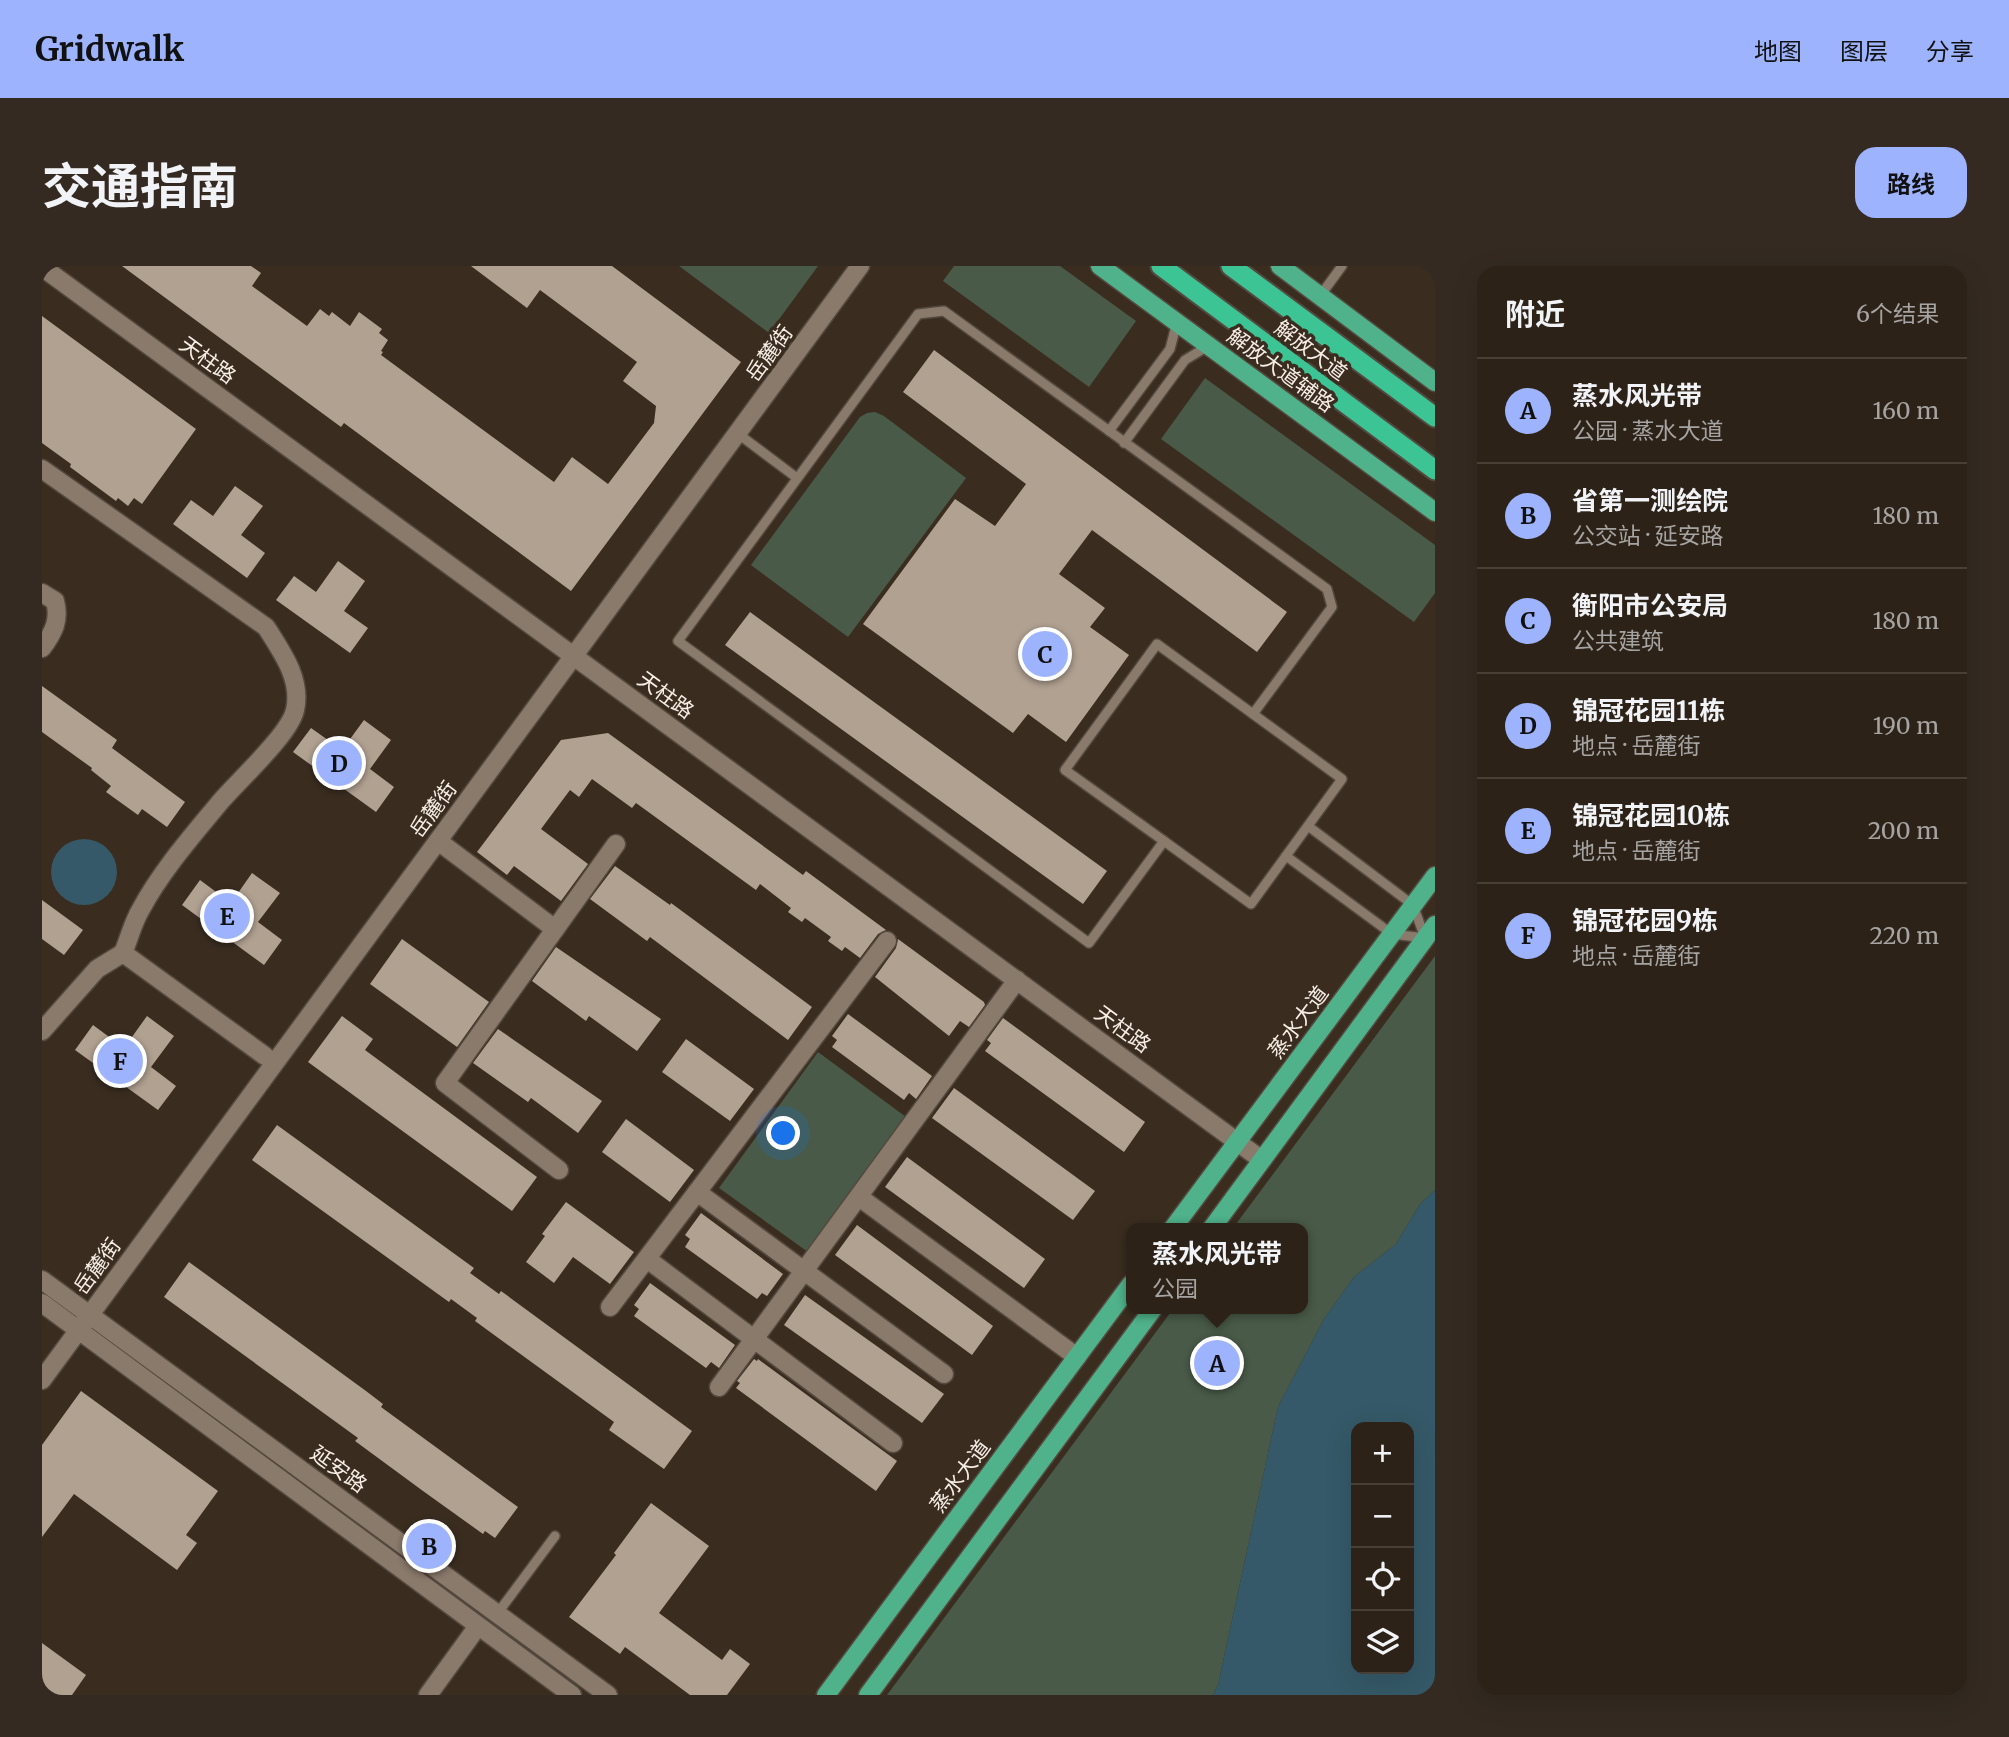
<!DOCTYPE html>
<html lang="zh">
<head>
<meta charset="utf-8">
<style>
  body { margin:0; font-family:Merriweather,"Noto Sans SC",serif; background:#342a21; color:#f1f3f6 }
  .controls { position:absolute; right:21px; bottom:21px; display:grid; overflow:hidden; border-radius:14px; box-shadow:0 7px 28px #0002 }
  .controls button { width:63px; height:63px; display:grid; place-items:center; padding:0; border:0; border-bottom:2px solid #483f37; background:#2c2218; color:#f1f3f6; font:35px sans-serif }
  .you { position:absolute; left:742px; top:868px; width:24px; height:24px; margin:-18px; border:5px solid #fff; border-radius:50%; background:#1a73e8; box-shadow:0 0 0 10px #1a73e833 }
  .badge { display:grid; place-items:center; width:46px; height:46px; border-radius:50%; background:#9eb3fd; color:#111; font-size:23px; font-weight:700 }
  .pin { position:absolute; translate:-50% -50%; border:4px solid #fff; box-shadow:0 2px 7px #0006 }
  .popup { position:absolute; left:1084px; top:957px; width:182px; height:91px; box-sizing:border-box; display:grid; place-content:center; border-radius:14px; background:#2c2218; filter:drop-shadow(0 2px 5px #0005); font-size:23px; white-space:nowrap; color:#a6a4a2 }
  .popup b { font-size:26px; color:#f1f3f6 }
  .popup::after { content:''; position:absolute; left:50%; top:100%; margin-left:-14px; border:14px solid transparent; border-top-color:#2c2218 }
  .list { margin:0; padding:0; list-style:none }
  h2 { display:flex; justify-content:space-between; align-items:center; height:91px; margin:0; padding:0 28px; font-size:30px }
  h2 small { font-size:23px; font-weight:400; color:#a6a4a2 }
  .list li { display:grid; grid-template-columns:46px 1fr auto; gap:21px; align-items:center; box-sizing:border-box; height:105px; padding:0 28px; border-top:2px solid #483f37 }
  .list b { display:block; font-size:26px; white-space:nowrap }
  .list p { margin:0; font-size:23px; white-space:nowrap; color:#a6a4a2 }
  .list em { font-size:23px; font-style:normal; color:#a6a4a2 }
  .icon { flex:none; width:38px; height:38px; fill:none; stroke:currentColor; stroke-width:2; stroke-linecap:round; stroke-linejoin:round }
  .map { position:relative; flex:none; width:1393px; height:1429px; overflow:hidden; border-radius:21px }
  header { display:flex; align-items:center; gap:42px; box-sizing:border-box; height:98px; padding:0 35px; background:#9eb3fd; color:#111 }
  header strong { font-size:33px }
  nav { display:flex; gap:38px; margin-inline-start:auto; font-size:24px }
  .intro { display:flex; align-items:center; justify-content:space-between; box-sizing:border-box; height:168px; padding:0 42px }
  h1 { margin:0; font-size:49px }
  .button { padding:18px 32px; border-radius:21px; background:#9eb3fd; color:#111; font-size:24px; font-weight:700 }
  main { display:flex; gap:42px; padding:0 42px }
  aside { flex:1; background:#2c2218; border-radius:21px; box-shadow:0 7px 28px #0002 }
  .map>svg:first-child { display:block }
  .green { fill:#495a48 }
  .water { fill:#355968; fill-rule:evenodd }
  .building { fill:#b1a191 }
  .lines { fill:none; stroke-linecap:round; stroke-linejoin:round }
  .service-casing { stroke:#54493e; stroke-width:12 }
  .minor-casing { stroke:#54493e; stroke-width:21 }
  .tertiary-casing { stroke:#54493e; stroke-width:21 }
  .secondary-casing { stroke:#54493e; stroke-width:21 }
  .primary-casing { stroke:#54493e; stroke-width:21 }
  .trunk-casing { stroke:#54493e; stroke-width:23 }
  .service { stroke:#8a7a6b; stroke-width:9 }
  .minor { stroke:#8a7a6b; stroke-width:18 }
  .tertiary { stroke:#8a7a6b; stroke-width:18 }
  .secondary { stroke:#8a7a6b; stroke-width:18 }
  .primary { stroke:#4fb28a; stroke-width:18 }
  .trunk { stroke:#3cc494; stroke-width:19 }
  .labels { text-anchor:middle; dominant-baseline:central; stroke-width:7; stroke-linejoin:round; paint-order:stroke }
  .street-label { font-size:21px; fill:#f7eee5; stroke:#3a2d20 }
</style>
</head>
<body>
<header>
<strong>Gridwalk</strong>
<nav><a>地图</a><a>图层</a><a>分享</a></nav>
</header>
<div class="intro"><h1>交通指南</h1><a class="button">路线</a></div>
<main>
<div class="map">
<svg width="1393" height="1429" viewBox="0 0 1393 1429">
  <rect width="100%" height="100%" fill="#3a2d20"/>
  <!-- green -->
  <g class="green">
    <path d="M 637,0 L 776,0 L 727,67 Z"/>
    <path d="M 912,0 L 1018,0 L 1094,55 L 1047,121 L 901,15 Z"/>
    <path d="M 1163,112 L 1393,279 L 1393,327 L 1372,356 L 1119,173 Z"/>
    <path d="M 833,146 L 842,150 L 924,212 L 806,371 L 709,299 L 818,151 L 825,147 Z"/>
    <path d="M 1393,690 L 1393,924 L 1378,938 L 1354,978 L 1312,1011 L 1282,1053 L 1236,1141 L 1176,1419 L 1171,1429 L 845,1429 L 1131,1043 L 1261,1043 L 1261,962 L 1191,962 Z"/>
    <path d="M 776,786 L 864,851 L 766,986 L 677,922 Z"/>
  </g>
  <!-- water -->
  <g class="water">
    <circle cx="42" cy="606" r="33"/>
    <path d="M 1393,924 L 1393,1429 L 1171,1429 L 1176,1419 L 1236,1141 L 1282,1053 L 1312,1011 L 1354,978 L 1378,938 ZM 1314,1161 L 1367,1161 L 1367,1403 L 1314,1403 Z"/>
  </g>
  <!-- building -->
  <g class="building">
    <path d="M 80,0 L 209,0 L 219,7 L 210,20 L 265,60 L 278,43 L 287,50 L 290,46 L 308,60 L 317,46 L 340,63 L 337,67 L 346,74 L 339,85 L 341,86 L 339,89 L 512,216 L 530,191 L 566,218 L 612,157 L 614,140 L 581,115 L 595,96 L 498,24 L 485,42 L 429,0 L 570,0 L 699,96 L 529,325 L 302,157 L 299,161 Z"/>
    <path d="M 0,50 L 154,163 L 100,238 L 92,232 L 86,240 L 76,232 L 74,235 L 28,201 L 29,198 L 0,177 Z"/>
    <path d="M 892,84 L 1245,346 L 1215,386 L 1050,264 L 1017,308 L 1063,342 L 1048,361 L 1087,389 L 1024,476 L 986,448 L 971,467 L 821,358 L 913,233 L 953,260 L 984,218 L 861,126 Z"/>
    <path d="M 193,220 L 221,240 L 199,269 L 223,287 L 205,312 L 131,258 L 149,234 L 171,250 Z"/>
    <path d="M 296,295 L 323,315 L 302,345 L 326,362 L 308,387 L 234,334 L 252,310 L 274,326 Z"/>
    <path d="M 708,346 L 1065,605 L 1041,638 L 683,379 Z"/>
    <path d="M 0,420 L 75,474 L 70,482 L 143,536 L 125,561 L 100,543 L 96,549 L 64,526 L 69,520 L 49,504 L 50,502 L 0,466 Z"/>
    <path d="M 322,454 L 349,474 L 328,503 L 352,521 L 334,546 L 251,486 L 269,462 L 300,484 Z"/>
    <path d="M 566,467 L 761,609 L 764,605 L 844,664 L 836,668 L 818,692 L 803,681 L 800,685 L 786,675 L 789,671 L 763,652 L 760,656 L 746,646 L 749,642 L 718,618 L 714,624 L 594,537 L 590,542 L 550,513 L 537,531 L 528,524 L 499,563 L 546,598 L 519,635 L 472,600 L 465,609 L 435,586 L 519,474 Z"/>
    <path d="M 573,600 L 628,639 L 629,637 L 770,741 L 746,774 L 608,671 L 605,675 L 548,633 Z"/>
    <path d="M 210,607 L 238,627 L 216,656 L 240,674 L 222,699 L 140,639 L 158,614 L 189,637 Z"/>
    <path d="M 0,634 L 41,664 L 22,689 L 0,673 Z"/>
    <path d="M 360,673 L 447,736 L 415,781 L 328,718 Z"/>
    <path d="M 856,673 L 942,736 L 943,739 L 927,761 L 918,755 L 907,770 L 833,711 L 854,682 Z"/>
    <path d="M 514,681 L 619,753 L 595,785 L 547,750 L 544,755 L 490,715 Z"/>
    <path d="M 806,748 L 890,810 L 874,833 L 867,827 L 862,834 L 790,781 L 795,774 L 790,770 Z"/>
    <path d="M 105,750 L 132,770 L 109,801 L 134,820 L 116,844 L 33,784 L 51,759 L 82,782 Z"/>
    <path d="M 300,750 L 331,773 L 323,784 L 495,911 L 470,945 L 266,796 Z"/>
    <path d="M 961,752 L 1103,856 L 1082,886 L 943,785 L 949,777 L 945,774 Z"/>
    <path d="M 456,763 L 560,835 L 536,867 L 489,832 L 486,836 L 431,797 Z"/>
    <path d="M 644,773 L 712,823 L 688,855 L 620,806 Z"/>
    <path d="M 912,822 L 1053,925 L 1031,954 L 890,852 Z"/>
    <path d="M 584,853 L 652,904 L 628,936 L 560,886 Z"/>
    <path d="M 235,859 L 432,1002 L 428,1007 L 457,1028 L 459,1025 L 650,1165 L 622,1203 L 567,1164 L 572,1156 L 433,1055 L 435,1052 L 409,1033 L 407,1036 L 210,894 Z"/>
    <path d="M 865,891 L 1003,993 L 982,1022 L 843,921 Z"/>
    <path d="M 524,936 L 592,986 L 568,1018 L 531,991 L 512,1017 L 484,996 L 503,970 L 500,968 Z"/>
    <path d="M 659,947 L 741,1008 L 725,1030 L 720,1027 L 715,1033 L 643,981 L 648,973 L 643,969 Z"/>
    <path d="M 815,959 L 951,1060 L 930,1089 L 793,989 Z"/>
    <path d="M 147,996 L 324,1125 L 341,1138 L 339,1141 L 476,1241 L 453,1272 L 443,1265 L 441,1268 L 381,1225 L 313,1175 L 316,1172 L 122,1031 Z"/>
    <path d="M 608,1017 L 693,1079 L 677,1102 L 669,1096 L 664,1102 L 592,1050 L 597,1043 L 592,1039 Z"/>
    <path d="M 763,1029 L 902,1128 L 880,1157 L 742,1059 Z"/>
    <path d="M 712,1093 L 715,1095 L 716,1093 L 855,1195 L 834,1225 L 694,1122 L 698,1117 L 695,1115 Z"/>
    <path d="M 39,1125 L 176,1225 L 144,1269 L 155,1277 L 135,1304 L 32,1228 L 0,1271 L 0,1179 Z"/>
    <path d="M 609,1237 L 667,1280 L 617,1347 L 680,1394 L 688,1383 L 708,1398 L 685,1429 L 648,1429 L 583,1381 L 578,1388 L 527,1351 L 574,1289 L 572,1287 Z"/>
    <path d="M 0,1377 L 44,1409 L 30,1429 L 0,1429 Z"/>
  </g>
  <g class="lines">
    <!-- service casing -->
    <g class="service-casing">
      <g id="service">
        <path d="M 1278,30 L 1300,0"/>
        <path d="M 902,45 L 1285,323 L 1290,341 L 1211,448 L 1300,513 L 1209,638 L 1122,575 L 1047,677 L 636,375 L 876,48 Z"/>
        <path d="M 1067,165 L 1128,83 L 1135,56"/>
        <path d="M 695,167 L 755,212"/>
        <path d="M 1082,177 L 1143,94 L 1166,80"/>
        <path d="M 1122,575 L 1023,504 L 1115,378 L 1211,448"/>
        <path d="M 1244,590 L 1350,668 L 1383,672 L 1371,639 L 1266,560"/>
        <path d="M 455,1348 L 513,1270"/>
      </g>
    </g>
    <!-- minor casing -->
    <g class="minor-casing">
      <g id="minor">
        <path d="M 0,203 L 224,361 C 240,386 260,414 253,444 C 248,468 196,515 179,535 C 151,569 120,604 99,643 C 91,656 87,673 81,687"/>
        <path d="M 0,327 L 13,335 C 18,354 12,366 0,382"/>
        <path d="M 396,575 L 513,663"/>
        <path d="M 0,765 L 55,703 L 81,687 L 223,790"/>
        <path d="M 517,904 L 403,817 L 574,578"/>
        <path d="M 655,926 L 902,1108"/>
        <path d="M 817,931 L 1035,1091"/>
        <path d="M 605,993 L 851,1177"/>
        <path d="M 568,1041 L 845,675"/>
        <path d="M 677,1121 L 975,714"/>
        <path d="M 386,1429 L 436,1360"/>
      </g>
    </g>
    <!-- tertiary casing -->
    <g class="tertiary-casing">
      <g id="tertiary">
        <path d="M 0,1 L 1220,894"/>
        <path d="M 0,1114 L 818,0"/>
      </g>
    </g>
    <!-- secondary casing -->
    <g class="secondary-casing">
      <g id="secondary">
        <path d="M 0,1014 L 566,1429"/>
        <path d="M 0,1037 L 530,1429"/>
      </g>
    </g>
    <!-- primary casing -->
    <g class="primary-casing">
      <g id="primary">
        <path d="M 1058,0 L 1393,246"/>
        <path d="M 1238,0 L 1393,116"/>
        <path d="M 1131,962 L 1393,610"/>
        <path d="M 1170,962 L 1393,659"/>
        <path d="M 784,1429 L 1089,1018"/>
        <path d="M 826,1429 L 1111,1043"/>
      </g>
    </g>
    <!-- trunk casing -->
    <g class="trunk-casing">
      <g id="trunk">
        <path d="M 1119,0 L 1393,204"/>
        <path d="M 1189,0 L 1393,151"/>
      </g>
    </g>
    <!-- service -->
    <use href="#service" class="service"/>
    <!-- minor -->
    <use href="#minor" class="minor"/>
    <!-- tertiary -->
    <use href="#tertiary" class="tertiary"/>
    <!-- secondary -->
    <use href="#secondary" class="secondary"/>
    <!-- primary -->
    <use href="#primary" class="primary"/>
    <!-- trunk -->
    <use href="#trunk" class="trunk"/>
  </g>
  <g class="labels">
    <!-- street labels -->
    <g class="street-label">
      <text transform="translate(1269 84) rotate(37)">解放大道</text>
      <text transform="translate(727 87) rotate(-54)">岳麓街</text>
      <text transform="translate(166 94) rotate(36)">天柱路</text>
      <text transform="translate(1239 104) rotate(36)">解放大道辅路</text>
      <text transform="translate(624 429) rotate(36)">天柱路</text>
      <text transform="translate(391 543) rotate(-54)">岳麓街</text>
      <text transform="translate(1256 756) rotate(-53)">蒸水大道</text>
      <text transform="translate(1081 763) rotate(36)">天柱路</text>
      <text transform="translate(55 1000) rotate(-54)">岳麓街</text>
      <text transform="translate(297 1203) rotate(36)">延安路</text>
      <text transform="translate(918 1210) rotate(-53)">蒸水大道</text>
    </g>
  </g>
</svg>
<div class="controls">
<button>+</button>
<button>−</button>
<button><svg class="icon" aria-label="locate" viewBox="0 0 24 24"><circle cx="12" cy="12" r="6"/><path d="M12 2v4M12 18v4M2 12h4M18 12h4"/></svg></button>
<button><svg class="icon" aria-label="layers" viewBox="0 0 24 24"><path d="M12 4l9 5-9 5-9-5zM3 14l9 5 9-5"/></svg></button>
</div>
<div class="you"></div>
<div class="pin badge" style="left:1175px;top:1097px">A</div>
<div class="popup"><b>蒸水风光带</b>公园</div>
<div class="pin badge" style="left:387px;top:1280px">B</div>
<div class="pin badge" style="left:1003px;top:388px">C</div>
<div class="pin badge" style="left:297px;top:497px">D</div>
<div class="pin badge" style="left:185px;top:650px">E</div>
<div class="pin badge" style="left:78px;top:795px">F</div>
</div>
<aside>
<h2>附近<small>6个结果</small></h2>
<ul class="list">
<li><span class="badge">A</span><div><b>蒸水风光带</b><p>公园 · 蒸水大道</p></div><em>160 m</em></li>
<li><span class="badge">B</span><div><b>省第一测绘院</b><p>公交站 · 延安路</p></div><em>180 m</em></li>
<li><span class="badge">C</span><div><b>衡阳市公安局</b><p>公共建筑</p></div><em>180 m</em></li>
<li><span class="badge">D</span><div><b>锦冠花园11栋</b><p>地点 · 岳麓街</p></div><em>190 m</em></li>
<li><span class="badge">E</span><div><b>锦冠花园10栋</b><p>地点 · 岳麓街</p></div><em>200 m</em></li>
<li><span class="badge">F</span><div><b>锦冠花园9栋</b><p>地点 · 岳麓街</p></div><em>220 m</em></li>
</ul>
</aside>
</main>
</body>
</html>
